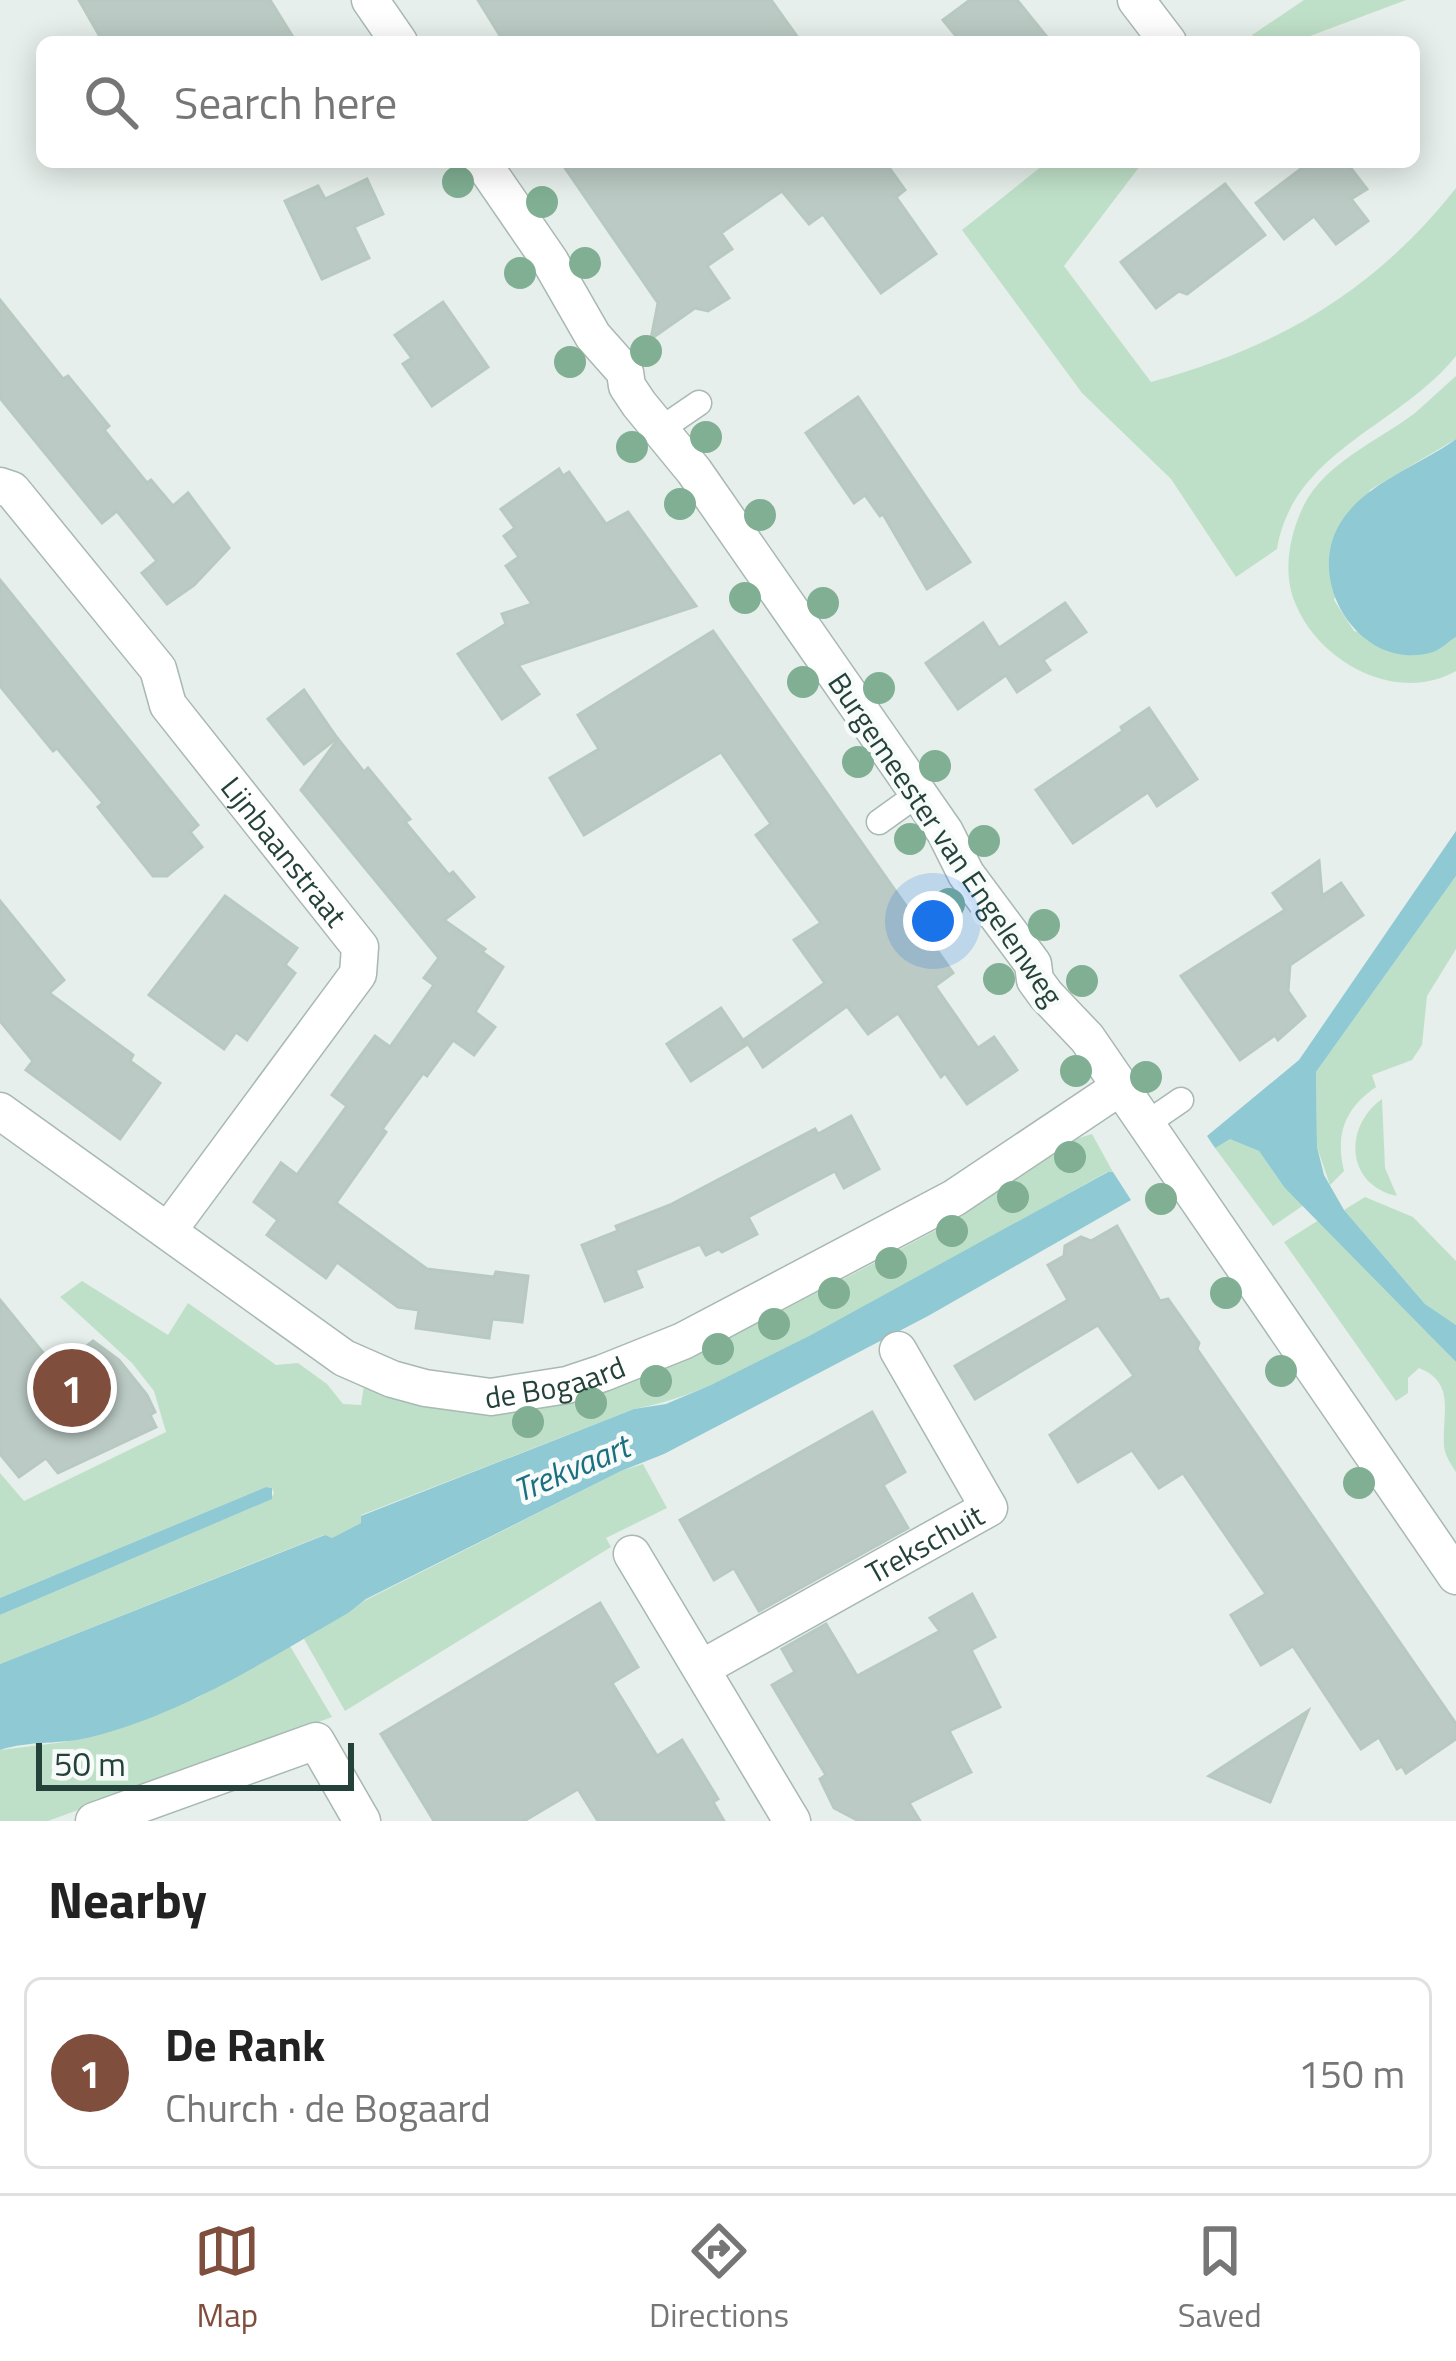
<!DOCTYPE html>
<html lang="en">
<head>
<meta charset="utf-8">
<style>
  body { margin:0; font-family:"Titillium Web",sans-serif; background:#f6f6f6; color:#222 }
  .scale { position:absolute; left:36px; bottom:30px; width:318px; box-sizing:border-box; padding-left:12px; border:6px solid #24423a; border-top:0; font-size:33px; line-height:42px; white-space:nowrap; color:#24423a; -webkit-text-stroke:9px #f7fbf9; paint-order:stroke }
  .you { position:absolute; left:933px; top:921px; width:42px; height:42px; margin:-30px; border:9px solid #fff; border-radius:50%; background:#1a73e8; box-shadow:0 0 0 18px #1a73e833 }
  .badge { display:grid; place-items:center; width:78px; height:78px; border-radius:50%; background:#804e3d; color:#fff; font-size:39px; font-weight:700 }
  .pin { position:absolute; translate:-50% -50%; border:6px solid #fff; box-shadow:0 3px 12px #0006 }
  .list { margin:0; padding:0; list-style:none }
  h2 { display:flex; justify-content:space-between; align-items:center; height:156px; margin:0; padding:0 48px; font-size:51px }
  h2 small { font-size:39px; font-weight:400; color:#767676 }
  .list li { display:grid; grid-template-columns:78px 1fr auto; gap:36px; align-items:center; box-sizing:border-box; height:192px; margin:0 24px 24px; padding:0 24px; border:3px solid #e0e0e0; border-radius:18px }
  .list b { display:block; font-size:45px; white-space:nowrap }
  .list p { margin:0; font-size:39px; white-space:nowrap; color:#767676 }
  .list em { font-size:39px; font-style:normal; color:#767676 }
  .icon { flex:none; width:66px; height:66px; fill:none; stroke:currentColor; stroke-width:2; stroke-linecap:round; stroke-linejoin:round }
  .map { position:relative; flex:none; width:1456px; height:1821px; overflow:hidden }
  .search { position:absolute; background:#fff; box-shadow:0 6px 30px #0003; left:36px; right:36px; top:36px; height:132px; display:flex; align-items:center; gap:30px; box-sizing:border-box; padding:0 42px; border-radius:18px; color:#767676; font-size:45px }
  .sheet { height:372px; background:#fff }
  nav { display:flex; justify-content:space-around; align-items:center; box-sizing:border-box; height:168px; border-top:3px solid #e0e0e0; background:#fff; font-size:33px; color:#767676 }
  nav a { display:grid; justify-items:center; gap:6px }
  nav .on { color:#804e3d }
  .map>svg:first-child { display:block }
  .green { fill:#bfe0c8 }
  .water { fill:#8ec9d4 }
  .building { fill:#bbcac4; stroke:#b8c9c2; stroke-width:3 }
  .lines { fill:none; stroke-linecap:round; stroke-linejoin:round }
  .service-casing { stroke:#a8b8b2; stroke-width:27 }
  .minor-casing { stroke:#a8b8b2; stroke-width:39 }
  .tertiary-casing { stroke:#a8b8b2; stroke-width:39 }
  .service { stroke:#fff; stroke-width:24 }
  .minor { stroke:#fff; stroke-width:36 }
  .tertiary { stroke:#fff; stroke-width:36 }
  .tree { fill:#80af93 }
  .labels { text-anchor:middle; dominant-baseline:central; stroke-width:9; stroke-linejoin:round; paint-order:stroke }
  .street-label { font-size:30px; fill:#24423a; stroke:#f7fbf9 }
  .water-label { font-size:33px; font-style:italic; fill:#1c6f80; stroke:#f7fbf9 }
</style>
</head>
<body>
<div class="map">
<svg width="1456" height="1821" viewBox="0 0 1456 1821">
  <rect width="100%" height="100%" fill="#e6efeb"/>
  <!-- green -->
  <g class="green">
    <path d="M 1304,0 L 1406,0 L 1294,42 L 1258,42 L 1252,35 Z"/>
    <path d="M 1047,162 L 1143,162 L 1064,266 L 1151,382 C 1277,348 1375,291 1456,188 L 1456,356 C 1400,426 1293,451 1277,549 L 1236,577 L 1171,479 L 1082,393 L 962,230 Z"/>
    <path d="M 1456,376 L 1456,439 L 1370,490 L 1334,600 L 1354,631 L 1434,651 L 1456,637 L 1456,671 C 1398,704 1321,664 1296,605 C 1282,574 1289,537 1303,507 C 1325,462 1377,442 1415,413 C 1429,401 1442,388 1456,376 Z"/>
    <path d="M 1456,876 L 1456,949 L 1427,996 L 1422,1045 L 1412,1060 L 1372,1075 L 1376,1087 C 1345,1108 1335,1134 1344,1171 L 1330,1185 L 1317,1147 L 1316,1072 Z"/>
    <path d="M 1382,1099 L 1385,1168 L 1397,1196 C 1346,1185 1343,1127 1382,1099 Z"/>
    <path d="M 1092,1134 L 1113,1172 L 1107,1172 C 1017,1223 926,1273 835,1322 C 772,1356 705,1396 634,1409 L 361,1515 L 361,1523 L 332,1538 L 324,1535 L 0,1664 L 0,1615 L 271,1499 L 274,1493 L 272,1488 L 266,1487 L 0,1598 L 0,1473 L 24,1501 L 166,1432 L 154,1391 L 132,1363 L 60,1297 L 82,1281 L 168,1335 L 188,1303 L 276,1365 L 298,1363 L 327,1384 L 343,1404 L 361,1405 L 364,1385 L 451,1410 L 520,1413 L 566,1401 L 729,1337 L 857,1272 L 940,1228 L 1069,1141 Z"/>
    <path d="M 1229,1138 L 1259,1151 L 1284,1187 L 1304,1205 L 1273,1226 L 1215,1148 Z"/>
    <path d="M 1365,1197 L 1413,1217 L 1456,1261 L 1456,1325 L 1425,1304 L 1344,1210 Z"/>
    <path d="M 1319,1220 L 1456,1362 L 1456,1472 C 1451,1464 1445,1456 1444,1446 C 1442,1412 1456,1383 1419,1368 L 1408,1378 L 1408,1393 L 1396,1401 L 1284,1242 Z"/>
    <path d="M 643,1464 L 667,1508 L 606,1538 L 611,1547 L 345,1711 L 304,1639 L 366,1600 L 621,1471 Z"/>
    <path d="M 290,1646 L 332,1717 L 48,1821 L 0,1821 L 0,1750 L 65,1742 L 197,1698 Z"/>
  </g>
  <!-- water -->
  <g class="water">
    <path d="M 1456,439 L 1456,637 C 1449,641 1441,649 1433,652 C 1363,673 1306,586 1338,527 C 1361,484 1418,467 1456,439 Z"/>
    <path d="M 1456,831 L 1456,876 L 1316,1072 L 1317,1147 L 1324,1175 L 1344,1210 L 1425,1304 L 1456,1325 L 1456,1362 L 1284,1187 L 1259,1151 L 1230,1139 L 1215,1148 L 1207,1136 L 1299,1060 Z"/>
    <path d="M 1108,1172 L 1113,1172 L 1131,1200 L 928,1316 L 664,1454 L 621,1471 L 366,1599 L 348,1613 C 267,1660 183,1714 91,1737 C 61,1745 30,1740 0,1750 L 0,1664 L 325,1535 L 332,1538 L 361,1523 L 361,1516 L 634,1409 L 666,1404 L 711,1385 L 809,1336 Z"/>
    <path d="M 266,1487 L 272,1488 L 272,1499 L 0,1615 L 0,1598 Z"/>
  </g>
  <!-- building -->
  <g class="building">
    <path d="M 79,0 L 270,0 L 296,42 L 103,42 Z"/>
    <path d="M 478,0 L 771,0 L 801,42 L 504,42 Z"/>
    <path d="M 970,0 L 1017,0 L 1051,42 L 961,42 L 943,20 Z"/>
    <path d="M 561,162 L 885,162 L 905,190 L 896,197 L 936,254 L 881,293 L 823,214 L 809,224 L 782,191 L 721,233 L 732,249 L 707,266 L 729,298 L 708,311 L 695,308 L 651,339 L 658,303 Z"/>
    <path d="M 1310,162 L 1346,162 L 1367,189 L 1351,199 L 1368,221 L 1336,244 L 1314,216 L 1284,239 L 1256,203 Z"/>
    <path d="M 367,179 L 383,214 L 354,227 L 369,258 L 322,279 L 285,201 L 318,186 L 325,199 Z"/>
    <path d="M 1225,184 L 1265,235 L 1187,294 L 1179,291 L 1156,308 L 1121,262 Z"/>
    <path d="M 0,300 L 63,379 L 68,376 L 109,426 L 104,430 L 147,483 L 151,480 L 173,506 L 188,493 L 229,548 L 194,585 L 167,604 L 142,573 L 157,561 L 117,511 L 102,523 L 0,398 Z"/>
    <path d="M 443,302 L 488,367 L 432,406 L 403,364 L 412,358 L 395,335 Z"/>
    <path d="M 858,397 L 970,562 L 927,589 L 883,514 L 880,516 L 865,495 L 854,503 L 806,433 Z"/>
    <path d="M 559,469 L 563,476 L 569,472 L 606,524 L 628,512 L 696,606 L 518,665 L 539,694 L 502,719 L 458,654 L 506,624 L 502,614 L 532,604 L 506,566 L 519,557 L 504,536 L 515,528 L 501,509 Z"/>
    <path d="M 0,580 L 198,825 L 190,832 L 202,847 L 167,876 L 153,876 L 98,807 L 103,803 L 57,748 L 53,751 L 0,686 Z"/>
    <path d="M 1065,603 L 1086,632 L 1043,660 L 1050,670 L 1017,692 L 1006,675 L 958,709 L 926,663 L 983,623 L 999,648 Z"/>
    <path d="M 713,631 L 953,973 L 935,986 L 978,1048 L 994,1037 L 1017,1070 L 967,1104 L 945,1073 L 941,1077 L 898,1013 L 868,1034 L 847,1006 L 763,1067 L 745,1039 L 825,983 L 794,940 L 821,923 L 756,835 L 771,824 L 721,752 L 584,835 L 550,778 L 599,749 L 578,715 Z"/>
    <path d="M 304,690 L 337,738 L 304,764 L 268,719 Z"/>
    <path d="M 1149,708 L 1197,779 L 1157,806 L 1148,792 L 1073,843 L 1036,790 L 1123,731 L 1121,727 Z"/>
    <path d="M 338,739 L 364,772 L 368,768 L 410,819 L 405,822 L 449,875 L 453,872 L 474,897 L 444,920 L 485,949 L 482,952 L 503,967 L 475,1012 L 495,1027 L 474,1055 L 453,1040 L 427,1076 L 423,1073 L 382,1129 L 386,1132 L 336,1203 L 427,1269 L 494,1277 L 496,1272 L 528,1276 L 522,1322 L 492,1319 L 489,1338 L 416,1328 L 419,1310 L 398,1307 L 337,1262 L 326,1278 L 267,1235 L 278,1220 L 254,1202 L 281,1163 L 297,1175 L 347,1106 L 332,1095 L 375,1036 L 390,1047 L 434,985 L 424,978 L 439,958 L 301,790 Z"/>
    <path d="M 1319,861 L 1322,896 L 1341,883 L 1363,915 L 1290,965 L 1288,991 L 1305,1016 L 1278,1040 L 1275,1035 L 1240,1060 L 1181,976 L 1285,910 L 1273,893 Z"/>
    <path d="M 225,896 L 297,948 L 285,965 L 295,973 L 271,1006 L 247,1040 L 236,1032 L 224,1049 L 149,995 Z"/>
    <path d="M 0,901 L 64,980 L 49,993 L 133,1055 L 130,1061 L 160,1083 L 120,1139 L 26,1070 L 33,1061 L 0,1021 Z"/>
    <path d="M 721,1008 L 746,1045 L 691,1081 L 667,1044 Z"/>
    <path d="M 851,1116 L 879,1169 L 844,1188 L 835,1171 L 748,1217 L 757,1234 L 722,1252 L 719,1249 L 706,1255 L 700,1244 L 635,1270 L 642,1287 L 605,1301 L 582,1245 L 618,1231 L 616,1226 L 670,1205 L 815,1129 L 818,1134 Z"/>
    <path d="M 1117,1226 L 1160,1301 L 1168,1299 L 1199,1343 L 1197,1349 L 1456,1724 L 1456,1739 L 1406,1773 L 1402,1766 L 1397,1769 L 1379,1737 L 1361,1749 L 1293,1646 L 1261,1665 L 1231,1615 L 1266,1594 L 1183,1473 L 1159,1488 L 1132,1450 L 1078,1482 L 1050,1435 L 1134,1376 L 1098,1325 L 975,1399 L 955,1366 L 1068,1300 L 1048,1265 L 1064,1256 L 1065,1246 L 1081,1237 L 1091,1241 Z"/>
    <path d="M 0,1300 L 57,1370 L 93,1341 L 119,1360 L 147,1395 L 155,1412 L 150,1415 L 156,1427 L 58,1473 L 46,1458 L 19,1477 L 0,1454 Z"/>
    <path d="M 872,1412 L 905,1472 L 883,1485 L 908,1528 L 759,1611 L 734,1568 L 714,1580 L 680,1520 Z"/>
    <path d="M 972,1594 L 995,1637 L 971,1650 L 1000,1707 L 949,1731 L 971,1772 L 909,1803 L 920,1821 L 859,1821 L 834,1808 L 820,1779 L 826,1775 L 772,1685 L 795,1672 L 782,1649 L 826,1624 L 857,1676 L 940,1631 L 930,1618 Z"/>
    <path d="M 600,1603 L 638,1667 L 612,1683 L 657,1756 L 682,1740 L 718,1799 L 713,1802 L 724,1821 L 598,1821 L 578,1789 L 524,1821 L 434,1821 L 381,1734 Z"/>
    <path d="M 1308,1711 L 1270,1802 L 1209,1776 Z"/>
  </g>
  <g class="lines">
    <!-- service casing -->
    <g class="service-casing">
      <g id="service">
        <path d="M 661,429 L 699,403"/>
        <path d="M 879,822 L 918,794"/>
        <path d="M 1146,1124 L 1181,1100"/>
      </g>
    </g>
    <!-- minor casing -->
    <g class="minor-casing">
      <g id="minor">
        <path d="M 1136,0 L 1168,42"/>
        <path id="s1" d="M 0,486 L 12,490 L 158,669 L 168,705 L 360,947 L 358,974 L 168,1231"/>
        <path id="s2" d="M 0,1111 L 344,1358 L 392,1379 L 425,1388 L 491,1397 L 567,1385 L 603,1373 L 683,1341 L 954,1198 L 1120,1087"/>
        <path d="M 632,1554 L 792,1821"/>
        <path id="s3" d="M 702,1668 L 989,1508 L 898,1350"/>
        <path d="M 94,1821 L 316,1741 L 362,1821"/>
      </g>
    </g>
    <!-- tertiary casing -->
    <g class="tertiary-casing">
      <g id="tertiary">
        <path d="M 370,0 L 399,42"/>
        <path d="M 482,162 L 550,261 L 593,336 L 625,372 L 627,386 L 639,404 L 694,471 L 945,832 L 966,874 L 1033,964 L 1035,980 L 1046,995 L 1087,1038 L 1456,1576"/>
      </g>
    </g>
    <!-- service -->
    <use href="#service" class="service"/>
    <!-- minor -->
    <use href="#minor" class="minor"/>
    <!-- tertiary -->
    <use href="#tertiary" class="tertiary"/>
  </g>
  <!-- trees -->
  <g class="tree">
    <circle cx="458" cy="182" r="16"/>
    <circle cx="542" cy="202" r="16"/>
    <circle cx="585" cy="263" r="16"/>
    <circle cx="520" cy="273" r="16"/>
    <circle cx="646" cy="351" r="16"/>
    <circle cx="570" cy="362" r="16"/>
    <circle cx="706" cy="437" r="16"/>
    <circle cx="632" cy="447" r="16"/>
    <circle cx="680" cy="504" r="16"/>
    <circle cx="760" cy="515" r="16"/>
    <circle cx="745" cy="598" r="16"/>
    <circle cx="823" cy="603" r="16"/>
    <circle cx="803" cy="682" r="16"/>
    <circle cx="879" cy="688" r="16"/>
    <circle cx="858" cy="762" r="16"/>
    <circle cx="935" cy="766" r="16"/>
    <circle cx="910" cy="839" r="16"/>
    <circle cx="984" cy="841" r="16"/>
    <circle cx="949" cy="904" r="16"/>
    <circle cx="1044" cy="925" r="16"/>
    <circle cx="999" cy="979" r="16"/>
    <circle cx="1082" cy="981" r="16"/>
    <circle cx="1076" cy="1071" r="16"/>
    <circle cx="1146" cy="1077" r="16"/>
    <circle cx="1070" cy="1157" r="16"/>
    <circle cx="1013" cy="1197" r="16"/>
    <circle cx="1161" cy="1199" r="16"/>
    <circle cx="952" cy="1231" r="16"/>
    <circle cx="891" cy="1263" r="16"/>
    <circle cx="834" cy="1293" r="16"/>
    <circle cx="1226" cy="1293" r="16"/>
    <circle cx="774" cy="1324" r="16"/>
    <circle cx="718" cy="1349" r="16"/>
    <circle cx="1281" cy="1371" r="16"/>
    <circle cx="656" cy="1381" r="16"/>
    <circle cx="591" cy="1403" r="16"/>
    <circle cx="528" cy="1422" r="16"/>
    <circle cx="1359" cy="1483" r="16"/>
  </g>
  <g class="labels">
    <!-- street labels -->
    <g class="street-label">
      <text transform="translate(946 839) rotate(56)">Burgemeester van Engelenweg</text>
      <text stroke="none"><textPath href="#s1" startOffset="468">Lijnbaanstraat</textPath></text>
      <text stroke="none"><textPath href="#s2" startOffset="642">de Bogaard</textPath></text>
      <text stroke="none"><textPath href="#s3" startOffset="255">Trekschuit</textPath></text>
    </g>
    <!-- water labels -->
    <g class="water-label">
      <text transform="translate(571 1468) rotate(-23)">Trekvaart</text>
    </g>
  </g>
</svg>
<div class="scale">50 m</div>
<div class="you"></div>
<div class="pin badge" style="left:72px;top:1388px">1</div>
<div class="search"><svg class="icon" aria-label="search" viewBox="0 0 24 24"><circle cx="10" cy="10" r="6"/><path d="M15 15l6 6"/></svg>Search here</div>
</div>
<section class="sheet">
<h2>Nearby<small></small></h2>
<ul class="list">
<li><span class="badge">1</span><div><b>De Rank</b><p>Church · de Bogaard</p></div><em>150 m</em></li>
</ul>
</section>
<nav>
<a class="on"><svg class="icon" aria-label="map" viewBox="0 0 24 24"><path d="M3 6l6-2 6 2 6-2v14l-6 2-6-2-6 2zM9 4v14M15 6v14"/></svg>Map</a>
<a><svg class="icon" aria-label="directions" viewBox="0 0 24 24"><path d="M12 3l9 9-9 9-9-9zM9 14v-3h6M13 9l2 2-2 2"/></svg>Directions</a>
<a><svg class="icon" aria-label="saved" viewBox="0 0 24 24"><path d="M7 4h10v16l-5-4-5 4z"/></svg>Saved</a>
</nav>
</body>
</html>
